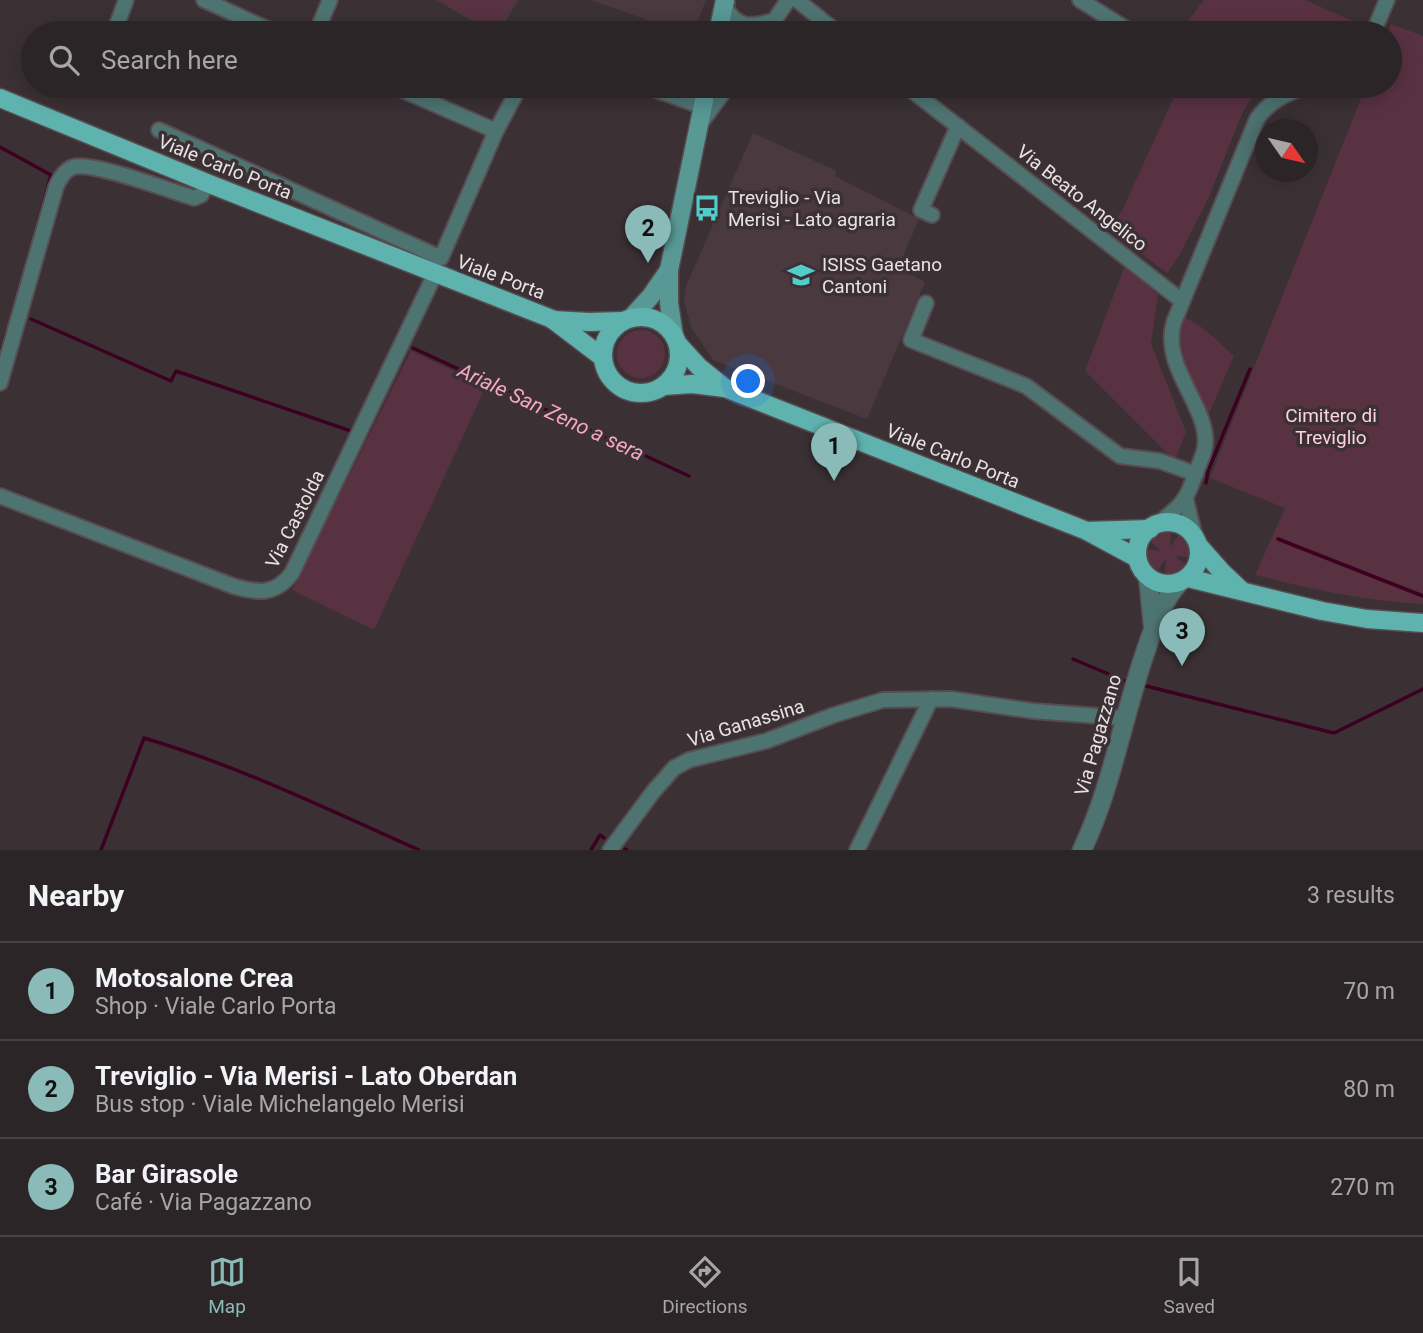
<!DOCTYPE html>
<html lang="en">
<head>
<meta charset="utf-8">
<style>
  body { margin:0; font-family:Roboto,sans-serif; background:#383134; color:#f1f3f6 }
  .compass { position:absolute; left:1255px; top:119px; width:63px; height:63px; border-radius:50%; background:#2c2528; box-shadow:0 4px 18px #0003; rotate:124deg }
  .you { position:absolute; left:749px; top:382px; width:24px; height:24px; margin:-18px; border:5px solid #fff; border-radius:50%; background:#1a73e8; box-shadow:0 0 0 10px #1a73e833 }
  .badge { display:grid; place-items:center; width:46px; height:46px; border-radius:50%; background:#8bbbb9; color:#111; font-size:23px; font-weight:700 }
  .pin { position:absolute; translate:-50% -58px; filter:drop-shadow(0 2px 4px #0008) }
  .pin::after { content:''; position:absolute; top:37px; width:24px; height:21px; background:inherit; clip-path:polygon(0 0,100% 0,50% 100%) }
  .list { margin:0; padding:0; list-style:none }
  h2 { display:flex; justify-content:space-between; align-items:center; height:91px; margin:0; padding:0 28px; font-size:30px }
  h2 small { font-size:23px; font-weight:400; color:#a6a5a8 }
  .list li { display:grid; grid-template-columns:46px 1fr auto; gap:21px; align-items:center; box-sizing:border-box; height:98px; padding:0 28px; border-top:2px solid #484245 }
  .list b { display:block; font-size:26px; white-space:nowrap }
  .list p { margin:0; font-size:23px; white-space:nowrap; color:#a6a5a8 }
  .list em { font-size:23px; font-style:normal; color:#a6a5a8 }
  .icon { flex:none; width:38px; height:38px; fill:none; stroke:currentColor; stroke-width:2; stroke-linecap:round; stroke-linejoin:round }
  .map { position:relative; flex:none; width:1423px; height:850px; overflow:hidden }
  .search { position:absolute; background:#2c2528; box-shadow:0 4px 18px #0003; left:21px; right:21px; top:21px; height:77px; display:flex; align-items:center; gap:18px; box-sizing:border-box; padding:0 24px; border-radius:38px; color:#a6a5a8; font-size:26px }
  .sheet { height:385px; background:#2c2528 }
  nav { display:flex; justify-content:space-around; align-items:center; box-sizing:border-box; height:98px; border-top:2px solid #484245; background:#2c2528; font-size:19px; color:#a6a5a8 }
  nav a { display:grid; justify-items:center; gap:4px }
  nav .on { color:#8bbbb9 }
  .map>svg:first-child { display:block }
  .built { fill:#4a393f }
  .green { fill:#593242 }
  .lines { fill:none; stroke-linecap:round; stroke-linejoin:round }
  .stream { stroke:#3d0020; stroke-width:3.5 }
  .minor-casing { stroke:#574d51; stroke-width:18 }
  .tertiary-casing { stroke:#574d51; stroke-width:21 }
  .secondary-casing { stroke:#574d51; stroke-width:21 }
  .primary-casing { stroke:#574d51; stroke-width:21 }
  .minor { stroke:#4e7472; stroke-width:14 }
  .tertiary { stroke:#4e7472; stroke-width:18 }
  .secondary { stroke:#589895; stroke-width:18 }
  .primary { stroke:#5fb3af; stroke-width:18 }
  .labels { text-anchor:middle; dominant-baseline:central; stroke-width:7; stroke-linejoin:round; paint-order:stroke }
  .street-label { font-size:19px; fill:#e8e2e4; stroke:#3b3135 }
  .poi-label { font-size:19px; fill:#e8e2e4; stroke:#3b3135; text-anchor:start }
  .park-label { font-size:19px; fill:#fcd2e0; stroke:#3b3135 }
  .water-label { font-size:21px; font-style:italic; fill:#f6a6c4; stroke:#3b3135 }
</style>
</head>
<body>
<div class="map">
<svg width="1423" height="850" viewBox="0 0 1423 850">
  <rect width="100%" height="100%" fill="#3b3135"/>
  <!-- built -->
  <g class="built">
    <path d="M 436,0 L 518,0 L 499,33 L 493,33 Z"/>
    <path d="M 591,0 L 706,0 L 693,33 L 684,33 Z"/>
    <path d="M 753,133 L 837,171 L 835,176 L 919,219 L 898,268 L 925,282 L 867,419 L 713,360 L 691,327 L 684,301 L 686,286 Z"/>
  </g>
  <!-- green -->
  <g class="green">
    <path d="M 439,0 L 514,0 C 500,39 462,13 439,0 Z"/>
    <path d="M 1204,0 L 1305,0 L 1362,25 L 1358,33 L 1179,33 Z"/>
    <path d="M 1391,24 L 1423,36 L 1423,604 C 1365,601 1311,589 1255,575 L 1285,508 L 1210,478 L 1366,86 L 1390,86 L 1390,33 L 1387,33 Z"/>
    <path d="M 1149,86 L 1269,86 L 1250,100 L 1241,116 L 1208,199 L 1180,254 L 1167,273 L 1109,229 L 1122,211 L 1174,97 Z"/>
    <path d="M 1125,265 L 1158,295 L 1151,344 L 1186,432 L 1175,459 L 1173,459 L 1085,371 Z"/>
    <path d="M 1181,318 C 1196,317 1222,346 1234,356 L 1206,420 L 1182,365 L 1175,328 Z"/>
    <circle cx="641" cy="354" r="24"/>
    <path d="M 411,351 L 486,386 L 374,630 L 292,590 Z"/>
    <path d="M 1164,532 L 1171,532 L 1170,547 L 1179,535 L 1187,543 L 1189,557 L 1174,556 L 1186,565 L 1174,574 L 1165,575 L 1166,558 L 1157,572 C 1149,566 1147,559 1147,549 L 1161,551 L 1150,541 Z"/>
  </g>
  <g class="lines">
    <!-- stream -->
    <g class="stream">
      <path d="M 0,147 L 51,175 L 35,235"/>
      <path d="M 31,319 L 171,381 L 176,371 L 351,431 L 356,425"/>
      <path d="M 413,348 L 689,476"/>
      <path d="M 0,354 L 10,323"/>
      <path d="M 1206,483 L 1208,471 L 1250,369"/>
      <path d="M 1278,539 L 1423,596"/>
      <path d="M 1073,659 L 1125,681"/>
      <path d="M 1146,686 L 1334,733 L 1423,689"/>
      <path d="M 625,849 L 627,850"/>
      <path d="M 101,850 L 144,738 C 239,766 329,810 419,850"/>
      <path d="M 591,850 L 600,835 L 604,838"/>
    </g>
    <!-- minor casing -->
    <g class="minor-casing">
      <g id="minor">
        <path d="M 204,0 L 276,33"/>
        <path d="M 797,0 L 838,33"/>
        <path d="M 1080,0 L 1128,30 L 1126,33"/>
        <path d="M 727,3 L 724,5 C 737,30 752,27 776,20"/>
        <path d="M 114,33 L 126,0"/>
        <path d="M 316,33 L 330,0"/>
        <path d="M 766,33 L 788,0"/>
        <path d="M 1373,33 L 1387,0"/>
        <path d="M 393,86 L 496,131"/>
        <path d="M 645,86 L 703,107"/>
        <path d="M 906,86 L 1182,301"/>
        <path d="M 703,120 L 728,86"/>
        <path d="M 159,130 L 441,258 L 496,131 L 520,86"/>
        <path d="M 932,215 L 921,210 L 958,126"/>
        <path d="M 926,303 L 911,340 L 1026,386 L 1120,456 L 1160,461 L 1196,474"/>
        <path d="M 0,383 L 56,187 C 59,180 65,170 73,167 C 93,161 170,191 194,198 L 201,195 L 207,183"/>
        <path d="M 0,496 L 233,586 C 257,593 275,596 292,573 L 435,274"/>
        <path d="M 1186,500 L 1195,537"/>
        <path d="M 1159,523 C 1182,505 1187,500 1196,472 C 1199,464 1204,455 1205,446 C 1210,407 1160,367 1174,322 L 1257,119 C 1269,101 1286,94 1306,86"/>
        <path d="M 610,850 L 653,792 L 674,768 L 689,760 L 766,741 L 834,715 L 883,700 L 951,699 L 1033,711 L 1125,718"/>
        <path d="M 857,850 L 931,699"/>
      </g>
    </g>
    <!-- tertiary casing -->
    <g class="tertiary-casing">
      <g id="tertiary">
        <path d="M 1148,577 L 1153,626"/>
        <path d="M 1082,850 C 1112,787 1123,716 1146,650 C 1154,627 1162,601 1179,583"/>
      </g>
    </g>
    <!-- secondary casing -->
    <g class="secondary-casing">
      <g id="secondary">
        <path d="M 718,33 L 725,0"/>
        <path d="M 632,317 L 651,296 L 669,270"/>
        <path d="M 674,336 L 669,303 L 669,270 L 707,86"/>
      </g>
    </g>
    <!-- primary casing -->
    <g class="primary-casing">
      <g id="primary">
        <path d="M 0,98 L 207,183 L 552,319 L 602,357"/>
        <circle cx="641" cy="355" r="38"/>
        <path d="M 553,320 L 589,322 L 623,321"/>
        <path d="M 678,344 L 699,367 L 725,388"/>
        <path d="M 663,386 L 692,384 L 725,388 L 1087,531 L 1137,558"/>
        <circle cx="1168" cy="553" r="31"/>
        <path d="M 1087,531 L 1150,529"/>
        <path d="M 1199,546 L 1221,571 L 1242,591"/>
        <path d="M 1188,578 L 1322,611 L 1367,619 L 1423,623"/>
      </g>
    </g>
    <!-- minor -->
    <use href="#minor" class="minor"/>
    <!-- tertiary -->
    <use href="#tertiary" class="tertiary"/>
    <!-- secondary -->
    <use href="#secondary" class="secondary"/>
    <!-- primary -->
    <use href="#primary" class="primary"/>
  </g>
  <!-- icons -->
  <defs>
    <g id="bus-bare" transform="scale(2.1)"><path d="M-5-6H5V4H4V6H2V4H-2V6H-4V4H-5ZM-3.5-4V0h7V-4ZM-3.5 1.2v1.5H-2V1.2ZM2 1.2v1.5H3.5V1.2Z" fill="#53cdc9" stroke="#3b3135" stroke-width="2.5" paint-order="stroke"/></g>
    <g id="school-bare" transform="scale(2.1)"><path d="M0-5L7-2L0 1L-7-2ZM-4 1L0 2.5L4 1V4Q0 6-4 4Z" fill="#53cdc9" stroke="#3b3135" stroke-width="2.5" paint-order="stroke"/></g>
  </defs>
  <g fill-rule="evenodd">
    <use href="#bus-bare" x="707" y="208"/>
    <use href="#school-bare" x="801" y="275"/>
  </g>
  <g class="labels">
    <!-- street labels -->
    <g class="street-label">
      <text transform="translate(225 167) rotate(22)">Viale Carlo Porta</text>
      <text transform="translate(1082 198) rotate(38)">Via Beato Angelico</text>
      <text transform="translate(501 277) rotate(21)">Viale Porta</text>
      <text transform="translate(953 456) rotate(22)">Viale Carlo Porta</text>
      <text transform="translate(295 519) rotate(-63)">Via Castolda</text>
      <text transform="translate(746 723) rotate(-17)">Via Ganassina</text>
      <text transform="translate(1098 735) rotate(-74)">Via Pagazzano</text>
    </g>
    <!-- poi labels -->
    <g class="poi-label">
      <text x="728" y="197">Treviglio - Via<tspan x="728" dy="22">Merisi - Lato agraria</tspan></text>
      <text x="822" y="264">ISISS Gaetano<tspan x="822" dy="22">Cantoni</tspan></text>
    </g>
    <!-- park labels -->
    <g class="park-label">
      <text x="1331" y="415">Cimitero di<tspan x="1331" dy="22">Treviglio</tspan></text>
    </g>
    <!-- water labels -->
    <g class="water-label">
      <text transform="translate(551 412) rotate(25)">Ariale San Zeno a sera</text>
    </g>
  </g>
</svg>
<svg class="compass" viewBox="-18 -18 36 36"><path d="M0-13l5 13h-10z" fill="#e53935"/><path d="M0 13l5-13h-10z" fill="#a6a5a8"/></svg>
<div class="you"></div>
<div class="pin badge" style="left:834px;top:481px">1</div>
<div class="pin badge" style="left:648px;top:263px">2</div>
<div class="pin badge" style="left:1182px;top:666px">3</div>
<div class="search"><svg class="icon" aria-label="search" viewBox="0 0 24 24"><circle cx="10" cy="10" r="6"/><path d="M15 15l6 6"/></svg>Search here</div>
</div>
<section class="sheet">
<h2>Nearby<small>3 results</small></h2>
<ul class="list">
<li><span class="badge">1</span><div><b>Motosalone Crea</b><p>Shop · Viale Carlo Porta</p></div><em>70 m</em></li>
<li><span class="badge">2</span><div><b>Treviglio - Via Merisi - Lato Oberdan</b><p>Bus stop · Viale Michelangelo Merisi</p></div><em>80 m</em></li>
<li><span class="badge">3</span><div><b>Bar Girasole</b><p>Café · Via Pagazzano</p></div><em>270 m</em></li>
</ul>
</section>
<nav>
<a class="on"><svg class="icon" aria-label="map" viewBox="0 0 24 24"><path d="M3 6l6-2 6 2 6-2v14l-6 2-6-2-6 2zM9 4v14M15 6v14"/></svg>Map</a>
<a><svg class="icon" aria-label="directions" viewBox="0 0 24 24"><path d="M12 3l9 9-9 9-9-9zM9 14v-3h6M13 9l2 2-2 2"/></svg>Directions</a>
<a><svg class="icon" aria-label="saved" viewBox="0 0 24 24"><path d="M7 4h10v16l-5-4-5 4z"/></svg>Saved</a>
</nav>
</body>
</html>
